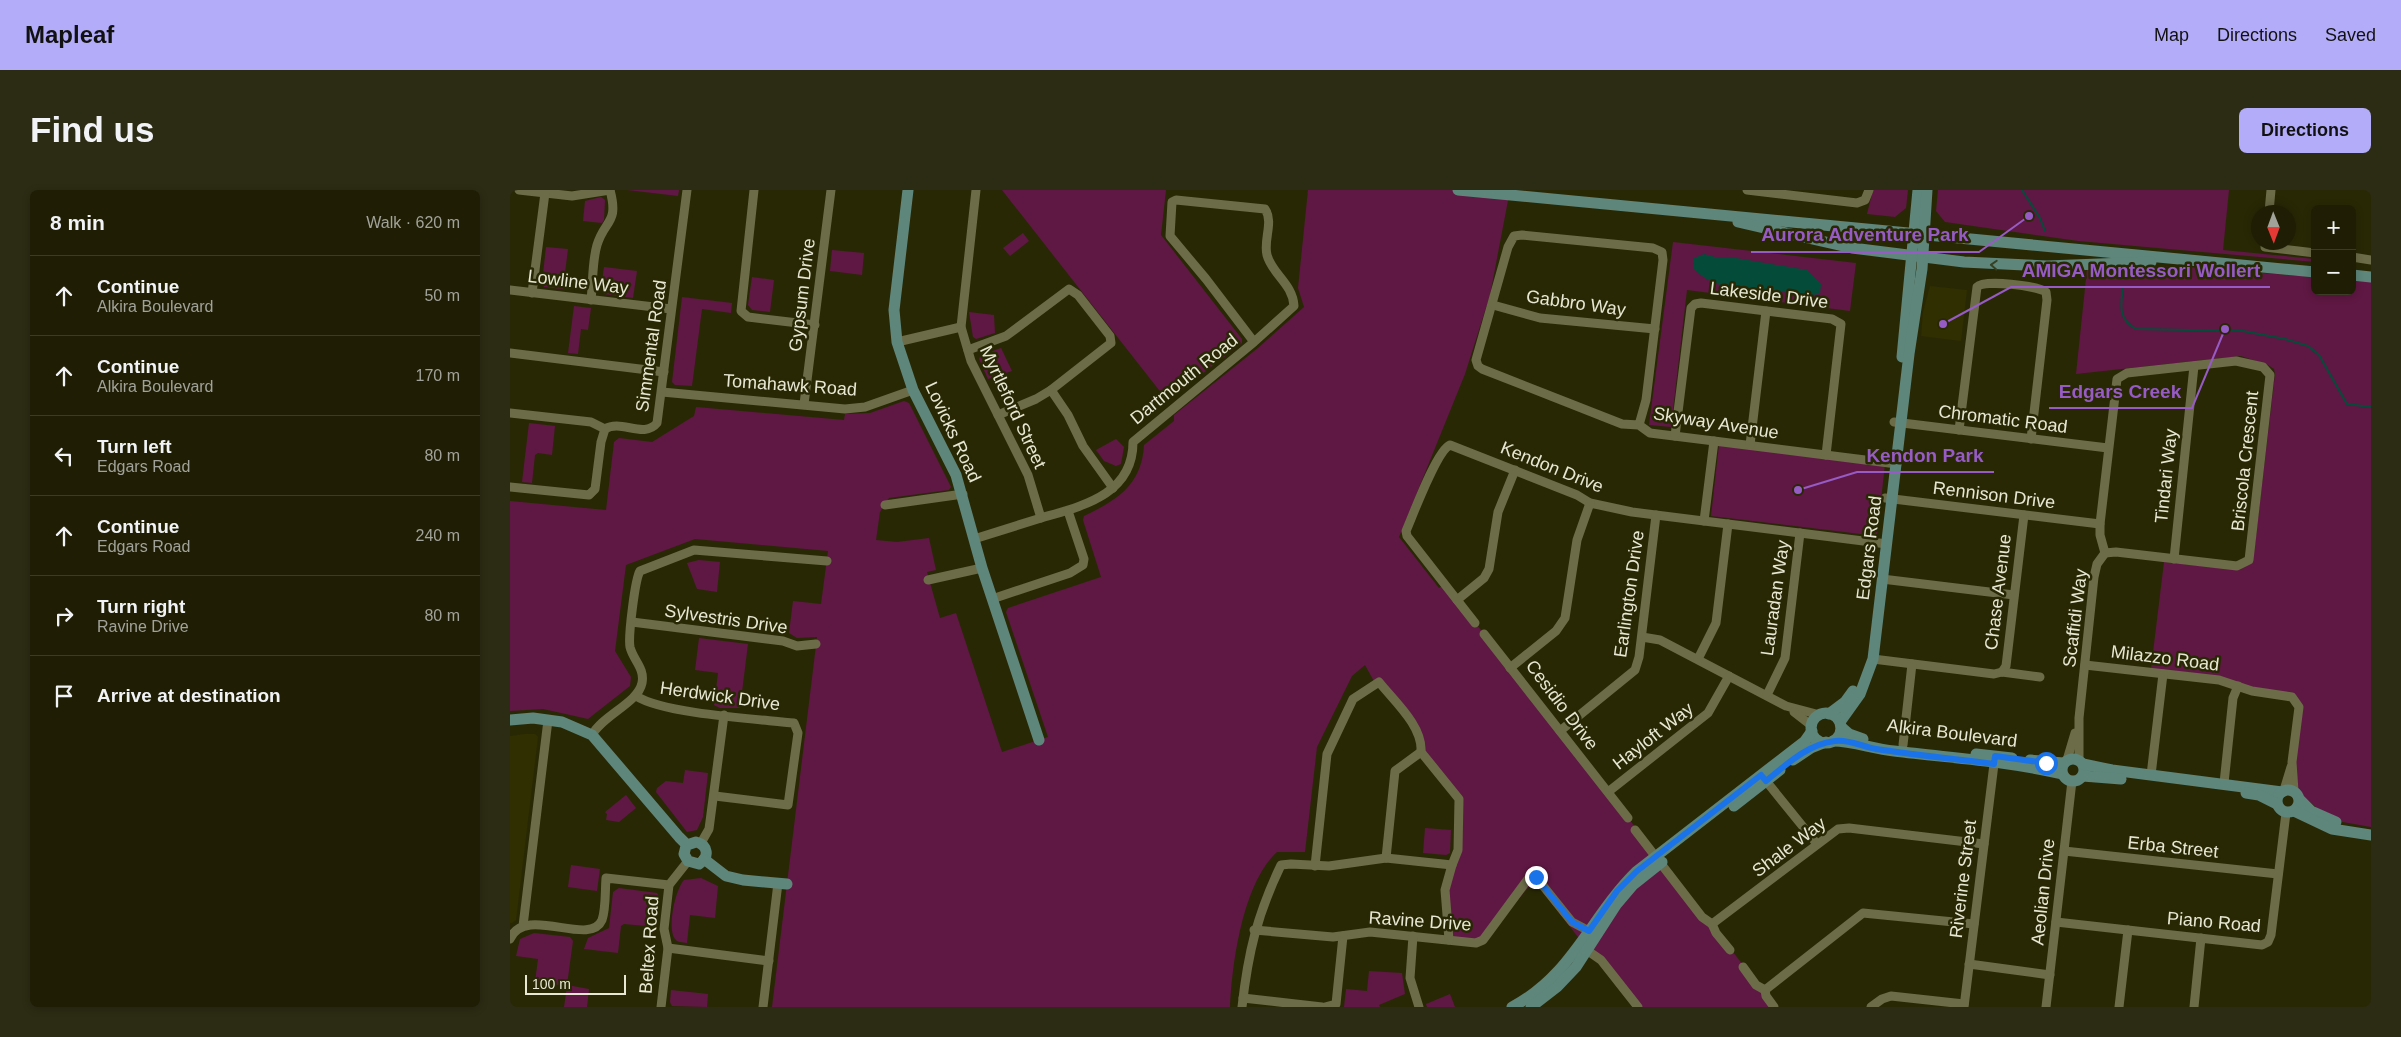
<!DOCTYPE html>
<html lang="en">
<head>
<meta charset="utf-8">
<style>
  body { margin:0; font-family:Arial,sans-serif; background:#2c2b13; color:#f1f3f6 }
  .controls { position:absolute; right:15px; top:15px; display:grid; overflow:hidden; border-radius:8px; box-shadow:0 2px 8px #0003 }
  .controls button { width:45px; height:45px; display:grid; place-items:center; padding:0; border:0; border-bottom:1px solid #3c3c26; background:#1f1e04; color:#f1f3f6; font:25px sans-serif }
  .compass { position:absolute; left:1741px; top:15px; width:45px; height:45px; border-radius:50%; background:#1f1e04; box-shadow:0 2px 8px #0003; rotate:179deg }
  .scale { position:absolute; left:15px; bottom:12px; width:101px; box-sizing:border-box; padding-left:5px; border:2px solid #e7e7d3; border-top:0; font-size:14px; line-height:18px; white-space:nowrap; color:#e7e7d3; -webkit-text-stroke:4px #292805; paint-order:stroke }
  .stop { position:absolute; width:15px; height:15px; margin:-11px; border:4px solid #1a73e8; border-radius:50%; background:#fff }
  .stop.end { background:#1a73e8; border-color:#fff; box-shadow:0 1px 5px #0008 }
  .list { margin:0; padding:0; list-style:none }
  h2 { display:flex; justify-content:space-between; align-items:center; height:65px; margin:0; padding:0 20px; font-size:21px }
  h2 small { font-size:16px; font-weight:400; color:#a1a29a }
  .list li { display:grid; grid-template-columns:32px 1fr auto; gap:15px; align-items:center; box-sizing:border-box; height:80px; padding:0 20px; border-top:1px solid #3c3c26 }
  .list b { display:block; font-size:19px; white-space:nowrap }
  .list p { margin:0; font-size:16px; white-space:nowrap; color:#a1a29a }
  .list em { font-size:16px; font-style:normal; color:#a1a29a }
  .icon { flex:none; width:28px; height:28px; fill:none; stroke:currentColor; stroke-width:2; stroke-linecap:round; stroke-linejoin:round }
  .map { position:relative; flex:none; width:1861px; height:817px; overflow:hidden; border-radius:8px }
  header { display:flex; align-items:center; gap:30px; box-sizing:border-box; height:70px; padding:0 25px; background:#b3acf9; color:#111 }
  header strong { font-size:24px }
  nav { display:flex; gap:28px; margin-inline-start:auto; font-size:18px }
  .intro { display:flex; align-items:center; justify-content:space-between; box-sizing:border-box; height:120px; padding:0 30px }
  h1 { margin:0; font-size:35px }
  .button { padding:12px 22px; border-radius:8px; background:#b3acf9; color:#111; font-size:18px; font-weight:700 }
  main { display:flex; gap:30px; padding:0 30px }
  aside { flex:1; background:#1f1e04; border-radius:8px; box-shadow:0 2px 8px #0003 }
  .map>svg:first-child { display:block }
  .built { fill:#302f01 }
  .green { fill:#5f1843 }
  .water { fill:#044c39 }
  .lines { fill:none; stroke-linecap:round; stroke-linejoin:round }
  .stream { stroke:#044c39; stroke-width:2 }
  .street { stroke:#6c6c48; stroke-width:9 }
  .secondary { stroke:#5e867b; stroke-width:11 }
  .oneway { stroke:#364022 }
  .route { stroke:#1a73e8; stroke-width:6 }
  .labels { text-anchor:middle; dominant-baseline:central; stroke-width:5; stroke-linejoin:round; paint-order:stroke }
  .street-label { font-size:18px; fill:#e7e7d3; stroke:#292805 }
  .leader { fill:none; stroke:#965bc4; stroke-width:2 }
  .callout-dot { fill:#965bc4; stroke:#292805; stroke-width:2 }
  .callout-label { font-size:19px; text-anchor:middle; font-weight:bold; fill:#965bc4; stroke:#292805; stroke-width:5; stroke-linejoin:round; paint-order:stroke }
</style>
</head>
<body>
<header>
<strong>Mapleaf</strong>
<nav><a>Map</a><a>Directions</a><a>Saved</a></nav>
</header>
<div class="intro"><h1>Find us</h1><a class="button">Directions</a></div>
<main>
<aside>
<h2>8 min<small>Walk · 620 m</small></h2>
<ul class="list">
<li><svg class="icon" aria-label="ahead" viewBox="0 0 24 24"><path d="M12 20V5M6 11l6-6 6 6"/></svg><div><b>Continue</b><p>Alkira Boulevard</p></div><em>50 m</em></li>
<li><svg class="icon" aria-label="ahead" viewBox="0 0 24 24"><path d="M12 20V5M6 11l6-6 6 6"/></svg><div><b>Continue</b><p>Alkira Boulevard</p></div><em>170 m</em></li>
<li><svg class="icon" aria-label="left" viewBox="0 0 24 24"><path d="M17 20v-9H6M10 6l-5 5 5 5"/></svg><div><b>Turn left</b><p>Edgars Road</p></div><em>80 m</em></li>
<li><svg class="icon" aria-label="ahead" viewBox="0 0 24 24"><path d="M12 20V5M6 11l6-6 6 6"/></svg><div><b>Continue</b><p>Edgars Road</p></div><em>240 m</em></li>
<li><svg class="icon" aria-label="right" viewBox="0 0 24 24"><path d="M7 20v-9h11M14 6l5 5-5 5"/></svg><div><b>Turn right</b><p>Ravine Drive</p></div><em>80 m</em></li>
<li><svg class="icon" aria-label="arrive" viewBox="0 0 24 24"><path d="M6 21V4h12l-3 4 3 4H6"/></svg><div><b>Arrive at destination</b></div></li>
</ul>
</aside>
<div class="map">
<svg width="1861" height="817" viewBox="0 0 1861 817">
  <rect width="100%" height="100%" fill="#292805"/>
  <!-- built -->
  <g class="built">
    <path d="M 1420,96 L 1457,100 L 1451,151 L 1411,146 L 1413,122 Z"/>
    <path d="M 14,544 L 25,544 L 28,547 L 6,730 L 2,733 L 0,733 L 0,546 Z"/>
  </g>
  <!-- green -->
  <g class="green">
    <path d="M 117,0 L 169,0 L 168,6 Z"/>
    <path d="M 492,0 L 656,0 L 651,45 L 732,149 L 732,153 L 660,209 L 656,209 Z"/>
    <path d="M 798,0 L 1000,0 L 980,105 L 955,184 L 889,347 L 929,398 L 935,394 L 1266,817 L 1123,817 L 1024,691 L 973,750 L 939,750 L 935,700 L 948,660 L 951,613 L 911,562 L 906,541 L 865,493 L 855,475 L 842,486 L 807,557 L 795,662 L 767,662 C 733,693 722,772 720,817 L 262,817 L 307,447 L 287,448 L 279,443 L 283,411 L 311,414 L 318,361 L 185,349 L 116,375 L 105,461 L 121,487 L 120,496 L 78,529 L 33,519 L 0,521 L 0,311 L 96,320 L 104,252 L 109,248 L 142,252 L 184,226 L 186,217 L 334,230 L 335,224 L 360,223 L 394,211 L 399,213 L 441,297 L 439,300 L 379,308 L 370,322 L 366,350 L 387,352 L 419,348 L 426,380 L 417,382 L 430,428 L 446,423 L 492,562 L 538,547 L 496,422 L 498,418 L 591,387 L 573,330 L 574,326 C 608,310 632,294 634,255 L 664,231 L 664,225 L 748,158 L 794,117 L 788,98 Z"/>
    <path d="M 1363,0 L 1398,0 L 1396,18 L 1385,27 L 1357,24 Z"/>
    <path d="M 1428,0 L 1719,0 L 1713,60 L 1805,69 L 1805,72 L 1568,51 L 1435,32 L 1426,21 Z"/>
    <path d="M 91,7 L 95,10 L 94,30 L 92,33 L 73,31 L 75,11 Z"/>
    <path d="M 513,43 L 519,51 L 500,66 L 493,58 Z"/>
    <path d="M 1163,52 L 1346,73 L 1340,121 L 1177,100 L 1161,237 L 1139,235 Z"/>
    <path d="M 36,57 L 58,59 L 53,99 L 34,97 L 32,93 Z"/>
    <path d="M 322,60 L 354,63 L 352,85 L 320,81 Z"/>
    <path d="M 1665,76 L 1805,87 L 1805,101 L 1842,101 L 1842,90 L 1861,92 L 1861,637 L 1821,630 L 1788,602 L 1784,585 L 1790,512 L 1641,479 L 1654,372 L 1730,380 L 1743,371 L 1765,184 L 1764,179 L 1758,175 L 1731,166 L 1566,184 L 1577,79 Z"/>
    <path d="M 94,77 L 127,81 L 123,108 L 94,104 L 91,99 Z"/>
    <path d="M 242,87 L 264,90 L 260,122 L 242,120 L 238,115 Z"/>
    <path d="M 172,107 L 222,113 L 221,123 L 192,119 L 182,196 L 165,195 L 162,192 Z"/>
    <path d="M 64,116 L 81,118 L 78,140 L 71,139 L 68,164 L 58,163 Z"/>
    <path d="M 459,122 L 484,125 L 485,143 L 466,149 L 463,147 Z"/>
    <path d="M 491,158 L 502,181 L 478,189 L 469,169 L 471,165 Z"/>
    <path d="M 19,233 L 45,236 L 42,265 L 28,263 L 25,265 L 22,293 L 12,292 Z"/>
    <path d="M 606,249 L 614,257 L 611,274 L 606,276 L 594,271 L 586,260 Z"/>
    <path d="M 1209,255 L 1375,274 L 1367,346 L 1201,326 Z"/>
    <path d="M 189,370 L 210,372 L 207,402 L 187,399 L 177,373 Z"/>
    <path d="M 189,448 L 238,454 L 230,518 L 210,518 L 204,515 L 208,483 L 185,480 Z"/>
    <path d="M 175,580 L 198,583 L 193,627 L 187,640 L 177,642 L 146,602 L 147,598 L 156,591 L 173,593 Z"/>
    <path d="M 116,605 L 126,618 L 109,632 L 96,630 L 97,624 L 95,622 Z"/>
    <path d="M 915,638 L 941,640 L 940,663 L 936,665 L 913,663 Z"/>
    <path d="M 61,675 L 90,679 L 87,701 L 58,697 Z"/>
    <path d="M 191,688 L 208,696 L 205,728 L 180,725 L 177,753 C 172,752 168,753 165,749 C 157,738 165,700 174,690 Z"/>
    <path d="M 109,698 L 147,703 L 149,706 L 146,737 L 114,734 L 111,736 L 108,763 L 74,759 L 78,748 L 99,738 L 103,702 Z"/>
    <path d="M 24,743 L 60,747 L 63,751 L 57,795 L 79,799 L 77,817 L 54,817 L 57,796 L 25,792 L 28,769 L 6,766 L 10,749 Z"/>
    <path d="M 859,781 L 892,783 L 895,804 L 869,815 L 870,817 L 834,817 L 836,799 L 857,801 Z"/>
    <path d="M 161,800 L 198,804 L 197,817 L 162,816 L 160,812 Z"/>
    <path d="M 940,804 L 945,817 L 917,817 L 916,814 Z"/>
  </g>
  <!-- water -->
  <path class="water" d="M 1194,64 L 1209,68 L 1226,68 L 1297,80 L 1311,94 L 1310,104 L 1302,105 C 1285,104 1268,101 1251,99 C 1222,96 1206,101 1183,78 L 1184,68 Z"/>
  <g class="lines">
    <!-- stream -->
    <g class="stream">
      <path d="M 1512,0 L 1530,28 L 1535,41"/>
      <path d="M 1613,99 C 1610,116 1609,130 1626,139 L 1733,141 L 1775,149 L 1798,156 L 1809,165 L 1837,214 L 1861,217"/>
    </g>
    <!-- street -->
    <g class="street">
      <path d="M 9,0 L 62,6 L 100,0"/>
      <path d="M 244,0 L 231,121 L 238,127 L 305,135"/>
      <path d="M 466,0 L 451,137 L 461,171 L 518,285 L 531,328"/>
      <path d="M 1237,0 L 1347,13 L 1355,10 L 1359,0"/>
      <path d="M 1759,22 L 1761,0"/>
      <path d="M 1755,52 L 1755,57 L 1805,63"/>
      <path d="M 1842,67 L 1861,70"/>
      <path d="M 0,100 L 161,119"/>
      <path d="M 22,103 L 35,3"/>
      <path d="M 81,110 C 83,93 82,72 87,55 C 95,29 109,34 100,0"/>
      <path d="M 983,115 L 1030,128 L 1145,139"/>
      <path d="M 387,152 L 451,137"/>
      <path d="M 458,160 L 496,146 L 559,99 L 568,105 L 600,146 L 601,153 L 541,200 L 526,209 L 488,225"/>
      <path d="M 0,163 L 154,182"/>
      <path d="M 1726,171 L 1753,177 L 1760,185 L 1739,370 L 1727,376 L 1606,362 L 1595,363 L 1590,345 L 1590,334 L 1607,189 L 1617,183 Z"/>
      <path d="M 541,200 L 558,225 L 573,256 L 603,298"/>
      <path d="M 152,202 L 335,219 L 355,217 L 403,200"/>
      <path d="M 294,214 L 321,0"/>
      <path d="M 0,223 L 81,232 L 95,239"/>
      <path d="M 1384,232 L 1598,258"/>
      <path d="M 1129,235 L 1136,210 L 1153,70 L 1152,62 L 1143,58 L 1012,45 L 1004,46 L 998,57 L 966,170 L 968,176 L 972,179 L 1112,234 L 1129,235 L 1140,243 L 1387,274"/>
      <path d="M 1449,240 L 1467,97 C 1474,89 1528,96 1536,102 L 1537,110 L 1521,249"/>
      <path d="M 1165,246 L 1181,118 L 1185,114 L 1191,113 L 1322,129 L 1331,134 L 1316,265"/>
      <path d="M 1240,255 L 1256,121"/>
      <path d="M 0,297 L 79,305 L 85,299 L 91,252 L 95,239 C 111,229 134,249 147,233 L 177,0"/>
      <path d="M 1375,308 L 1590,334"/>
      <path d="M 375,315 L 453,304"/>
      <path d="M 1194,331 L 1204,251"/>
      <path d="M 464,349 C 486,342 508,335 531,328 C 572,316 623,305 623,252 L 744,152 L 784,116 C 783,94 762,84 757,65 C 753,50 764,32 755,19 L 666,10 L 662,12 L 660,46 L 696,89 L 744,152"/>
      <path d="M 1664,369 L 1684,176"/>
      <path d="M 1372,389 L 1504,405"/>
      <path d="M 418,390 L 472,378"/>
      <path d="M 482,409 L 560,383 L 573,375 L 574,369 L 558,321"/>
      <path d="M 947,410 L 974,388 L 979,379 L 988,322 L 1005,280"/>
      <path d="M 122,432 L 273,451 L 287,456 L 306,454"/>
      <path d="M 965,433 L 897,346 L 896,341 C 903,325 927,260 940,255 L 1067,305 L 1080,313 L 1122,322 L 1377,354"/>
      <path d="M 974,444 L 1118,628"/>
      <path d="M 1132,447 L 1150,450 L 1276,516 L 1310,525"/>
      <path d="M 1188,469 L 1206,433 L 1218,334"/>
      <path d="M 1363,469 L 1484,484 L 1492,482 L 1530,487"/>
      <path d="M 1575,475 L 1709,490 L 1742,501 L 1782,507 L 1789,517 L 1782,572 L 1784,601"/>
      <path d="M 1000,478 L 1046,441 L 1055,428 L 1067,350 L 1080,313"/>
      <path d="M 1492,482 L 1496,476 L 1514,325"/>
      <path d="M 1257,505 L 1275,468 L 1290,343"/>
      <path d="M 126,506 C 154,524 248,529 284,533 L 288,543 L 278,615 L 205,606"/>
      <path d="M 1284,522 L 1302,536"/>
      <path d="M 1050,541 L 1125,480 L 1129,467 L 1146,325"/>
      <path d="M 82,545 C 93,525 128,513 132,493 C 135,478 123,470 120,457 C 118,447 125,389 130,381 L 184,360 L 317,371"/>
      <path d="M 1393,555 L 1402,474"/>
      <path d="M 1557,570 L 1565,543"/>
      <path d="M 1569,570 L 1569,528 L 1584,387 L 1587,374 L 1595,363"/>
      <path d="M 1641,585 L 1653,484"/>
      <path d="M 1252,586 L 1307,654"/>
      <path d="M 1714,593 L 1723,508 L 1728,496"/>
      <path d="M 1774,600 L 1781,577"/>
      <path d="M 1098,602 L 1198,523 L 1219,486"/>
      <path d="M 1125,640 L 1192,727 L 1202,734"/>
      <path d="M 191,653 L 199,639 L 214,525"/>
      <path d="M 1554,661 L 1768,684"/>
      <path d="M 876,668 L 885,581 L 911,562"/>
      <path d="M 805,676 L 817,564 L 843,509 L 869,492 C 884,511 913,536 911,562 L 949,609 L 948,660 L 942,675"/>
      <path d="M 1546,732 L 1752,755 L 1758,752 L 1761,745 L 1776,623"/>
      <path d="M 1202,734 L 1328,639 L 1339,638 L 1474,654"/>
      <path d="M 1202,734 L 1206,743 L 1220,760"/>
      <path d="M 13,736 L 38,530"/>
      <path d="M 744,740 L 823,747 L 860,742 L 966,753 L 973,750 L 1018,689 L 1026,687 L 1062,732 L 1079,741"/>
      <path d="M 903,746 L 900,788 L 909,817"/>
      <path d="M 0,749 C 15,714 80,758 92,730 C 96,719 95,700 96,688 L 159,695"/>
      <path d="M 158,758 L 259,771"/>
      <path d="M 1078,761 L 1091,770 L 1128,817"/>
      <path d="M 1459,774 L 1540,785"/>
      <path d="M 1233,777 L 1246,795 L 1255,800"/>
      <path d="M 1255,800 L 1353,723 L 1464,734"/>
      <path d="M 1255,800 L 1256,806 L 1264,817"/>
      <path d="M 733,808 L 812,817"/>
      <path d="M 151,817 L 158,758 L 154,739 L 159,695 L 178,671"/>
      <path d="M 253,817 L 268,693"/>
      <path d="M 732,817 C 738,763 747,725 771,675 L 781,674 L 819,676 L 876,668 L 942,675 L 935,700 L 939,750"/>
      <path d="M 815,817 L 826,814 L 833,746"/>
      <path d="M 1361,817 L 1372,809 L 1381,806 L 1454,814"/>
      <path d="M 1454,817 L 1485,566"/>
      <path d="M 1536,817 L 1562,591"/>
      <path d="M 1609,817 L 1618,740"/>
      <path d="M 1684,817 L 1691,748"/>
    </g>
    <!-- secondary -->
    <g class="secondary">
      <path d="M 398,0 L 384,120 L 387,152 L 403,200 L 446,285 L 472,378 L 529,550"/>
      <path d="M 948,0 L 1805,82"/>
      <path d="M 1228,32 L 1342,58 L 1454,72 L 1537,76 L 1641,72"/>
      <path d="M 1842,85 L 1861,87"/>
      <path d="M 1392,167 L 1408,0"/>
      <circle cx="1316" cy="538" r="15"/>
      <path d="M 1319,524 L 1335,512 L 1343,501"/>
      <path d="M 0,530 L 23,528 L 52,532 L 82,545 L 169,647 L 177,655 L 186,652 C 198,655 200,667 189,674 L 178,671 L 174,664 L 176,656"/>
      <path d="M 1330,532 L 1350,504 L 1363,469 L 1399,164 L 1412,79 L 1417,0"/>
      <path d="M 1331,537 L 1339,544 L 1353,549"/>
      <path d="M 1323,551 C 1343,551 1363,559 1384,561 C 1440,568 1498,571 1552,584"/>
      <path d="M 1466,564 L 1502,568"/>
      <circle cx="1563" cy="580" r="11"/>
      <path d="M 1283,570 L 1301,558 L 1316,552"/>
      <path d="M 1520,570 L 1553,573"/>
      <path d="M 1573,574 L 1602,580 L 1772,602"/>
      <path d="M 1573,586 L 1611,589"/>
      <circle cx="1778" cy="611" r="11"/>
      <path d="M 1736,603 L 1749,605 L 1767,614"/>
      <path d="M 1790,610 L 1801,621 L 1826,632"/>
      <path d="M 1224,616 L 1270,580"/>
      <path d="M 1784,621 L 1822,639 L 1861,645"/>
      <path d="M 194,669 L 216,686 L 233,690 L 277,694"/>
      <path d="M 1002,817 C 1063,785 1080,727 1127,681 L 1295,551 L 1302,541"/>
      <path d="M 1021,817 L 1047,797 L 1066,777 L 1106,715 L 1123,695 L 1152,672"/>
    </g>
  </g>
  <!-- one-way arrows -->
  <defs><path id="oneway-chevron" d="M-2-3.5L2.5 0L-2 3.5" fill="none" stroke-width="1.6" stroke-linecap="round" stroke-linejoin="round" transform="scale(1.25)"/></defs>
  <use class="oneway" href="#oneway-chevron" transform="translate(1484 75) rotate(-177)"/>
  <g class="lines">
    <!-- route -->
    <path class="route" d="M 1026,687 L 1062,732 L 1079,741 L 1107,701 L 1127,681 L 1251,585 L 1256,591 C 1277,574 1298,554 1325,551 C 1339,549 1353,557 1366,559 C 1405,565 1445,569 1484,574 L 1485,566 L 1536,573"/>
  </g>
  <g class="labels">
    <!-- street labels -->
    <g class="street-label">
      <text transform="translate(68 92) rotate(7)">Lowline Way</text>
      <text transform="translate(292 105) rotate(-83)">Gypsum Drive</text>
      <text transform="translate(1259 105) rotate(7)">Lakeside Drive</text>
      <text transform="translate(1066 113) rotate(8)">Gabbro Way</text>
      <text transform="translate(141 156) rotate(-82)">Simmental Road</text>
      <text transform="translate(674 189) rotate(-39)">Dartmouth Road</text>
      <text transform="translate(280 195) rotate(4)">Tomahawk Road</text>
      <text transform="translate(503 217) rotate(65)">Myrtleford Street</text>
      <text transform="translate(1493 229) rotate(7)">Chromatic Road</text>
      <text transform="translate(1206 233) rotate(9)">Skyway Avenue</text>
      <text transform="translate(443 242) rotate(65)">Lovicks Road</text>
      <text transform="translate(1735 271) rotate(-84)">Briscola Crescent</text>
      <text transform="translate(1042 277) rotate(22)">Kendon Drive</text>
      <text transform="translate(1656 286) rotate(-84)">Tindari Way</text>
      <text transform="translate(1484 305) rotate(7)">Rennison Drive</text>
      <text transform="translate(1359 358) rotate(-83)">Edgars Road</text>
      <text transform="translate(1488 402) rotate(-83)">Chase Avenue</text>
      <text transform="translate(1119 404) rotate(-82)">Earlington Drive</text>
      <text transform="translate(1265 408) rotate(-82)">Lauradan Way</text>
      <text transform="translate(1565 428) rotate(-83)">Scaffidi Way</text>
      <text transform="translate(216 429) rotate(8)">Sylvestris Drive</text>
      <text transform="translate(1655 468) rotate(7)">Milazzo Road</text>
      <text transform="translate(210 506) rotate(8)">Herdwick Drive</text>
      <text transform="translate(1052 515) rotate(53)">Cesidio Drive</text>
      <text transform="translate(1442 543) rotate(7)">Alkira Boulevard</text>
      <text transform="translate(1143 546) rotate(-38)">Hayloft Way</text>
      <text transform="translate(1279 657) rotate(-37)">Shale Way</text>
      <text transform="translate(1663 657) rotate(6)">Erba Street</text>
      <text transform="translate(1453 689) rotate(-83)">Riverine Street</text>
      <text transform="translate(1533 702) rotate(-84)">Aeolian Drive</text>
      <text transform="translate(910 731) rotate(4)">Ravine Drive</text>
      <text transform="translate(1704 732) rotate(5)">Piano Road</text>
      <text transform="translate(139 755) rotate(-86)">Beltex Road</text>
    </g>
  </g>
  <!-- callouts -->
  <path class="leader" d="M1519 26L1469 62H1241M1433 134L1501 97H1760M1715 139L1682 218H1539M1288 300L1347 282H1484"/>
  <g class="callout-dot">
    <circle cx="1519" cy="26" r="5"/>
    <circle cx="1433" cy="134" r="5"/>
    <circle cx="1715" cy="139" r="5"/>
    <circle cx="1288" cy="300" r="5"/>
  </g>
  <g class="callout-label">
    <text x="1355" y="51">Aurora Adventure Park</text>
    <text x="1631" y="87">AMIGA Montessori Wollert</text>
    <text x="1610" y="208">Edgars Creek</text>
    <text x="1415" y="272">Kendon Park</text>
  </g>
</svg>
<div class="controls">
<button>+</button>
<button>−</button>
</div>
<svg class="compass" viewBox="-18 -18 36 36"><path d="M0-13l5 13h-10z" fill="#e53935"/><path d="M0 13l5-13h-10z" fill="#a1a29a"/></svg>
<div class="scale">100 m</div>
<div class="stop" style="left:1536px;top:573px"></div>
<div class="stop end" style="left:1026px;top:687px"></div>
</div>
</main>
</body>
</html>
